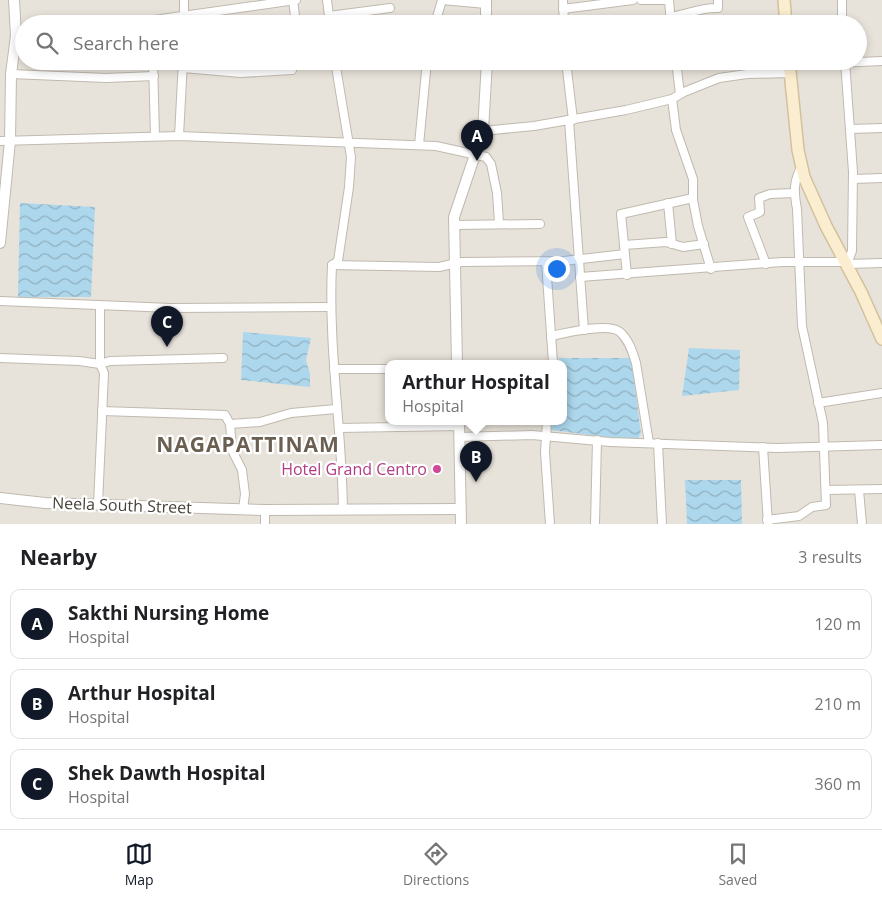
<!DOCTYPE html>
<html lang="en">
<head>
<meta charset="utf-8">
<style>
  body { margin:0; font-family:"Open Sans",sans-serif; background:#f6f6f6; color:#202124 }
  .you { position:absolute; left:556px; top:268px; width:18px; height:18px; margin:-12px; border:4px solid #fff; border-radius:50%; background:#1a73e8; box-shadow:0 0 0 8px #1a73e833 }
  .badge { display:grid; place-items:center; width:32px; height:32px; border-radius:50%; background:#111827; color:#fff; font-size:16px; font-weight:700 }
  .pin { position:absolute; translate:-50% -41px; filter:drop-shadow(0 1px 2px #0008) }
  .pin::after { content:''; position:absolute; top:26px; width:18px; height:15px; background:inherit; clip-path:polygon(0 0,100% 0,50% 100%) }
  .popup { position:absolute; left:385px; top:360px; width:182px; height:65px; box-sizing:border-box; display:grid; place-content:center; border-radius:10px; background:#fff; filter:drop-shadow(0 1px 4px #0005); font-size:16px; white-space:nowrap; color:#757577 }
  .popup b { font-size:19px; color:#202124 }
  .popup::after { content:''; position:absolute; left:50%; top:100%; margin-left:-10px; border:10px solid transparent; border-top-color:#fff }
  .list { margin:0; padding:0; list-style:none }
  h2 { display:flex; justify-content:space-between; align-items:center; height:65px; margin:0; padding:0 20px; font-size:21px }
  h2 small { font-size:16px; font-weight:400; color:#757577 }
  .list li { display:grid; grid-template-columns:32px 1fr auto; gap:15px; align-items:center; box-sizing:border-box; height:70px; margin:0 10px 10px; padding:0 10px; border:1px solid #e0e0e0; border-radius:10px }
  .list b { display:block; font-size:19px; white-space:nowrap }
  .list p { margin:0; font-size:16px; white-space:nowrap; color:#757577 }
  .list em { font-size:16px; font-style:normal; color:#757577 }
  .icon { flex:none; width:28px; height:28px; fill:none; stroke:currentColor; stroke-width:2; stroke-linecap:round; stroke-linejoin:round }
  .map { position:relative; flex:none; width:882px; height:524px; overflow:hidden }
  .search { position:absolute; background:#fff; box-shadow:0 2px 8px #0003; left:15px; right:15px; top:15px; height:55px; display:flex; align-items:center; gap:12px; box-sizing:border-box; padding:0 18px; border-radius:28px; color:#757577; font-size:19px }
  .sheet { height:305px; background:#fff }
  nav { display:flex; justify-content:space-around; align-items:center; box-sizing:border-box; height:70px; border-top:1px solid #e0e0e0; background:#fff; font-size:14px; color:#757577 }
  nav a { display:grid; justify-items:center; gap:2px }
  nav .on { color:#111827 }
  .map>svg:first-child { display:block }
  .residential { fill:#e8e3da; fill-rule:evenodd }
  .water { fill:url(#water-waves) }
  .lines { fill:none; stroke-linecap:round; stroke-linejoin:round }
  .minor-casing { stroke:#c0b9af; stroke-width:10 }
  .tertiary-casing { stroke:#c0b9af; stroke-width:12 }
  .secondary-casing { stroke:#d1c19f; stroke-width:14 }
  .minor { stroke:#fff; stroke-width:8 }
  .tertiary { stroke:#fff; stroke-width:10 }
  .secondary { stroke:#fbeed0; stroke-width:11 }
  .hotel-dot { fill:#d1479c; stroke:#fff; stroke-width:2 }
  .labels { text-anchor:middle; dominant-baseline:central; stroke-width:4.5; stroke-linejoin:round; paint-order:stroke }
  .hotel-label { font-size:16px; fill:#b23c85; stroke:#fff; text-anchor:end }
  .street-label { font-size:16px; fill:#49423a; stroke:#fff }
  .district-label { font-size:21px; font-weight:bold; letter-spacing:1px; fill:#6b5f52; stroke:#fff }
</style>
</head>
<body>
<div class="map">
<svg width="882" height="524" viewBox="0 0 882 524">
  <defs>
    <pattern id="water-waves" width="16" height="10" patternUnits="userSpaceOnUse" patternTransform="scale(1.25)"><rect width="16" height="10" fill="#add7ec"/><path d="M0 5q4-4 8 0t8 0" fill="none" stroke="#8fb0c0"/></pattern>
  </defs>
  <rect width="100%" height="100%" fill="#f5f2ec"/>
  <!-- residential -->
  <path class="residential" d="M 0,0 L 882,0 L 882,524 L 0,524 ZM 24,24 L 858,24 L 858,61 L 24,61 ZM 388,363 L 564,363 L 564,421 L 388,421 Z"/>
  <!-- water -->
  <g class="water">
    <path d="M 20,203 L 95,207 L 91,297 L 18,297 Z"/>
    <path d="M 243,332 L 311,338 L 306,360 L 310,374 L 310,387 L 241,380 Z"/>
    <path d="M 689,348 L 740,350 L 739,390 L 682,396 Z"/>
    <path d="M 559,358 L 631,358 L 641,433 L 638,439 L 605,437 L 551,430 L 552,421 L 564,421 L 564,363 L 559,363 Z"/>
    <path d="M 685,480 L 741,480 L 742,524 L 687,524 Z"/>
  </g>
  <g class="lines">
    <!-- minor casing -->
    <g class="minor-casing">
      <g id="minor">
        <path d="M 184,0 L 184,24"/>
        <path d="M 293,0 L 296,24"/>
        <path d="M 327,0 L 330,24"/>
        <path d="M 442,0 L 486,4"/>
        <path d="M 563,0 L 564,24"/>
        <path d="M 641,0 L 669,0"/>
        <path d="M 669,0 L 671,24"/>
        <path d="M 842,0 L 842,24"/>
        <path d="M 563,9 L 633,0"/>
        <path d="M 329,16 L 390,8"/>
        <path d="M 670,17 C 687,15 700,7 718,8 L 718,0"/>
        <path d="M 126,24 L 296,0"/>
        <path d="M 435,24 L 442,0"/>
        <path d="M 153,61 L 155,136"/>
        <path d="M 335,61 L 351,157 L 349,187 L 338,261 L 332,265 C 328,347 342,428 343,510"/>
        <path d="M 566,61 L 573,120"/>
        <path d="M 676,61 L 680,94"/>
        <path d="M 845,61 L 853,172 L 852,251 L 847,264 L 882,263"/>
        <path d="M 789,65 L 882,61"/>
        <path d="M 183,68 L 241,73 L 292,70 L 292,61"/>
        <path d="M 11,74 L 106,78 L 154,76"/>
        <path d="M 672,99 L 676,130 L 693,179 L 693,200 L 698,226 L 711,269"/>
        <path d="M 569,120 L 584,330"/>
        <path d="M 850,129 L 882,128"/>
        <path d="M 483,131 L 534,126 L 626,110 L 672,99 L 684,92 L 719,78 L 747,74 L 790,73"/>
        <path d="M 179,136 L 183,61"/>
        <path d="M 0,141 L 179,136 L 436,146 L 486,157 L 491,164 L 497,193 L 499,223"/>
        <path d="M 419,145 L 427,61"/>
        <path d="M 853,179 L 882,178"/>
        <path d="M 668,203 L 672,244"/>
        <path d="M 455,225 L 540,224"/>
        <path d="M 624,245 L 666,242 L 683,247 L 704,244"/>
        <path d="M 546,262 L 553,363"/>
        <path d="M 766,264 L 748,217 L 760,212 L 759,198 L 770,194 L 794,193"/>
        <path d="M 332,265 L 439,267 L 461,262 L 564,261 L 625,254"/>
        <path d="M 627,275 L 621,214 L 693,198"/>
        <path d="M 580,277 L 782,262 L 846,262"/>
        <path d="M 0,301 L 171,308 L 331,307"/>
        <path d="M 100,306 L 100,364 L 110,361 L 223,358"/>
        <path d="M 551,336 C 566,333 608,322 620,332 C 629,340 633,353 636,363 L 649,443"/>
        <path d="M 0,358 L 79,361 L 100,364 L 104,373 L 98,504"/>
        <path d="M 334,369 L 388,369"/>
        <path d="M 818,403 L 882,393"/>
        <path d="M 102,411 L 225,415 L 230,424 L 232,450 L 242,470 L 245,494 L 243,509"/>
        <path d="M 547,421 L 545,452 L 550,524"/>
        <path d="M 230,424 L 260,422 L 291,413 L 336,409"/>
        <path d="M 339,428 L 459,426"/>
        <path d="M 459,437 L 532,435 L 610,442 L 777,448 L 882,445"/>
        <path d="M 658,443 L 662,524"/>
        <path d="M 763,447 L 768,524"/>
        <path d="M 826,490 L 882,489"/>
        <path d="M 859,490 L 862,524"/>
        <path d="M 265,510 L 265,524"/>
        <path d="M 767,520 L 799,516 L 812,507 L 826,505 L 823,423 L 802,326 L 797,209 C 794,193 793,180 802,167"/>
        <path d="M 595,524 L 597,440"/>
      </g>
    </g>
    <!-- tertiary casing -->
    <g class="tertiary-casing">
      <g id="tertiary">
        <path d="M 486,0 L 486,24"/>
        <path d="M 0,243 L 10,141 L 11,74 L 16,36 L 14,0"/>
        <path d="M 457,363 L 454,217 L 483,131 L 487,61"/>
        <path d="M 459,421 L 461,524"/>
        <path d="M 0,498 L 45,503 L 265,510 L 460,509"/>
      </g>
    </g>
    <!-- secondary casing -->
    <g class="secondary-casing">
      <g id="secondary">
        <path d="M 784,0 L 786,24"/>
        <path d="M 789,61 L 798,150 L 804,177 L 826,226 L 861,292 L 882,339"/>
      </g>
    </g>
    <!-- minor -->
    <use href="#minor" class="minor"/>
    <!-- tertiary -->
    <use href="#tertiary" class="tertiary"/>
    <!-- secondary -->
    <use href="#secondary" class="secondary"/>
  </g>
  <!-- markers -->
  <circle class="hotel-dot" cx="437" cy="469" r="5"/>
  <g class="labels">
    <!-- hotel labels -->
    <g class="hotel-label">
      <text x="427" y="469">Hotel Grand Centro</text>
    </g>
    <!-- street labels -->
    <g class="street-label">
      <text transform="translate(122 505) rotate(2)">Neela South Street</text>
    </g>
    <!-- district labels -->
    <g class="district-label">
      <text x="248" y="444">NAGAPATTINAM</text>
    </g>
  </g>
</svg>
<div class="you"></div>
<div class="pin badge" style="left:477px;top:161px">A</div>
<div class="pin badge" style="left:476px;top:482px">B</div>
<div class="popup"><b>Arthur Hospital</b>Hospital</div>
<div class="pin badge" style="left:167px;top:347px">C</div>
<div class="search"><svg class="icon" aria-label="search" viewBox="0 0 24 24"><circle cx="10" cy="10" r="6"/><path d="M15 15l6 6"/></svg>Search here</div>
</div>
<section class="sheet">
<h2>Nearby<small>3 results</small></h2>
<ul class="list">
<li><span class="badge">A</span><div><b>Sakthi Nursing Home</b><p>Hospital</p></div><em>120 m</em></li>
<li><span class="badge">B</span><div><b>Arthur Hospital</b><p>Hospital</p></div><em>210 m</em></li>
<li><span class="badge">C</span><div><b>Shek Dawth Hospital</b><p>Hospital</p></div><em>360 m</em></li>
</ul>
</section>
<nav>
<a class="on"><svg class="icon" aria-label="map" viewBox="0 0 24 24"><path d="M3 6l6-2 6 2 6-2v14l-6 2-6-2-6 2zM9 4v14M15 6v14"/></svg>Map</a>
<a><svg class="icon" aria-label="directions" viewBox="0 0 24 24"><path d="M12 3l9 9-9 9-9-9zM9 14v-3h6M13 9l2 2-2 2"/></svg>Directions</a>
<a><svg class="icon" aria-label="saved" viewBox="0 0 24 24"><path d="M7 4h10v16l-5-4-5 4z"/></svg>Saved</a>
</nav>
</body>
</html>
